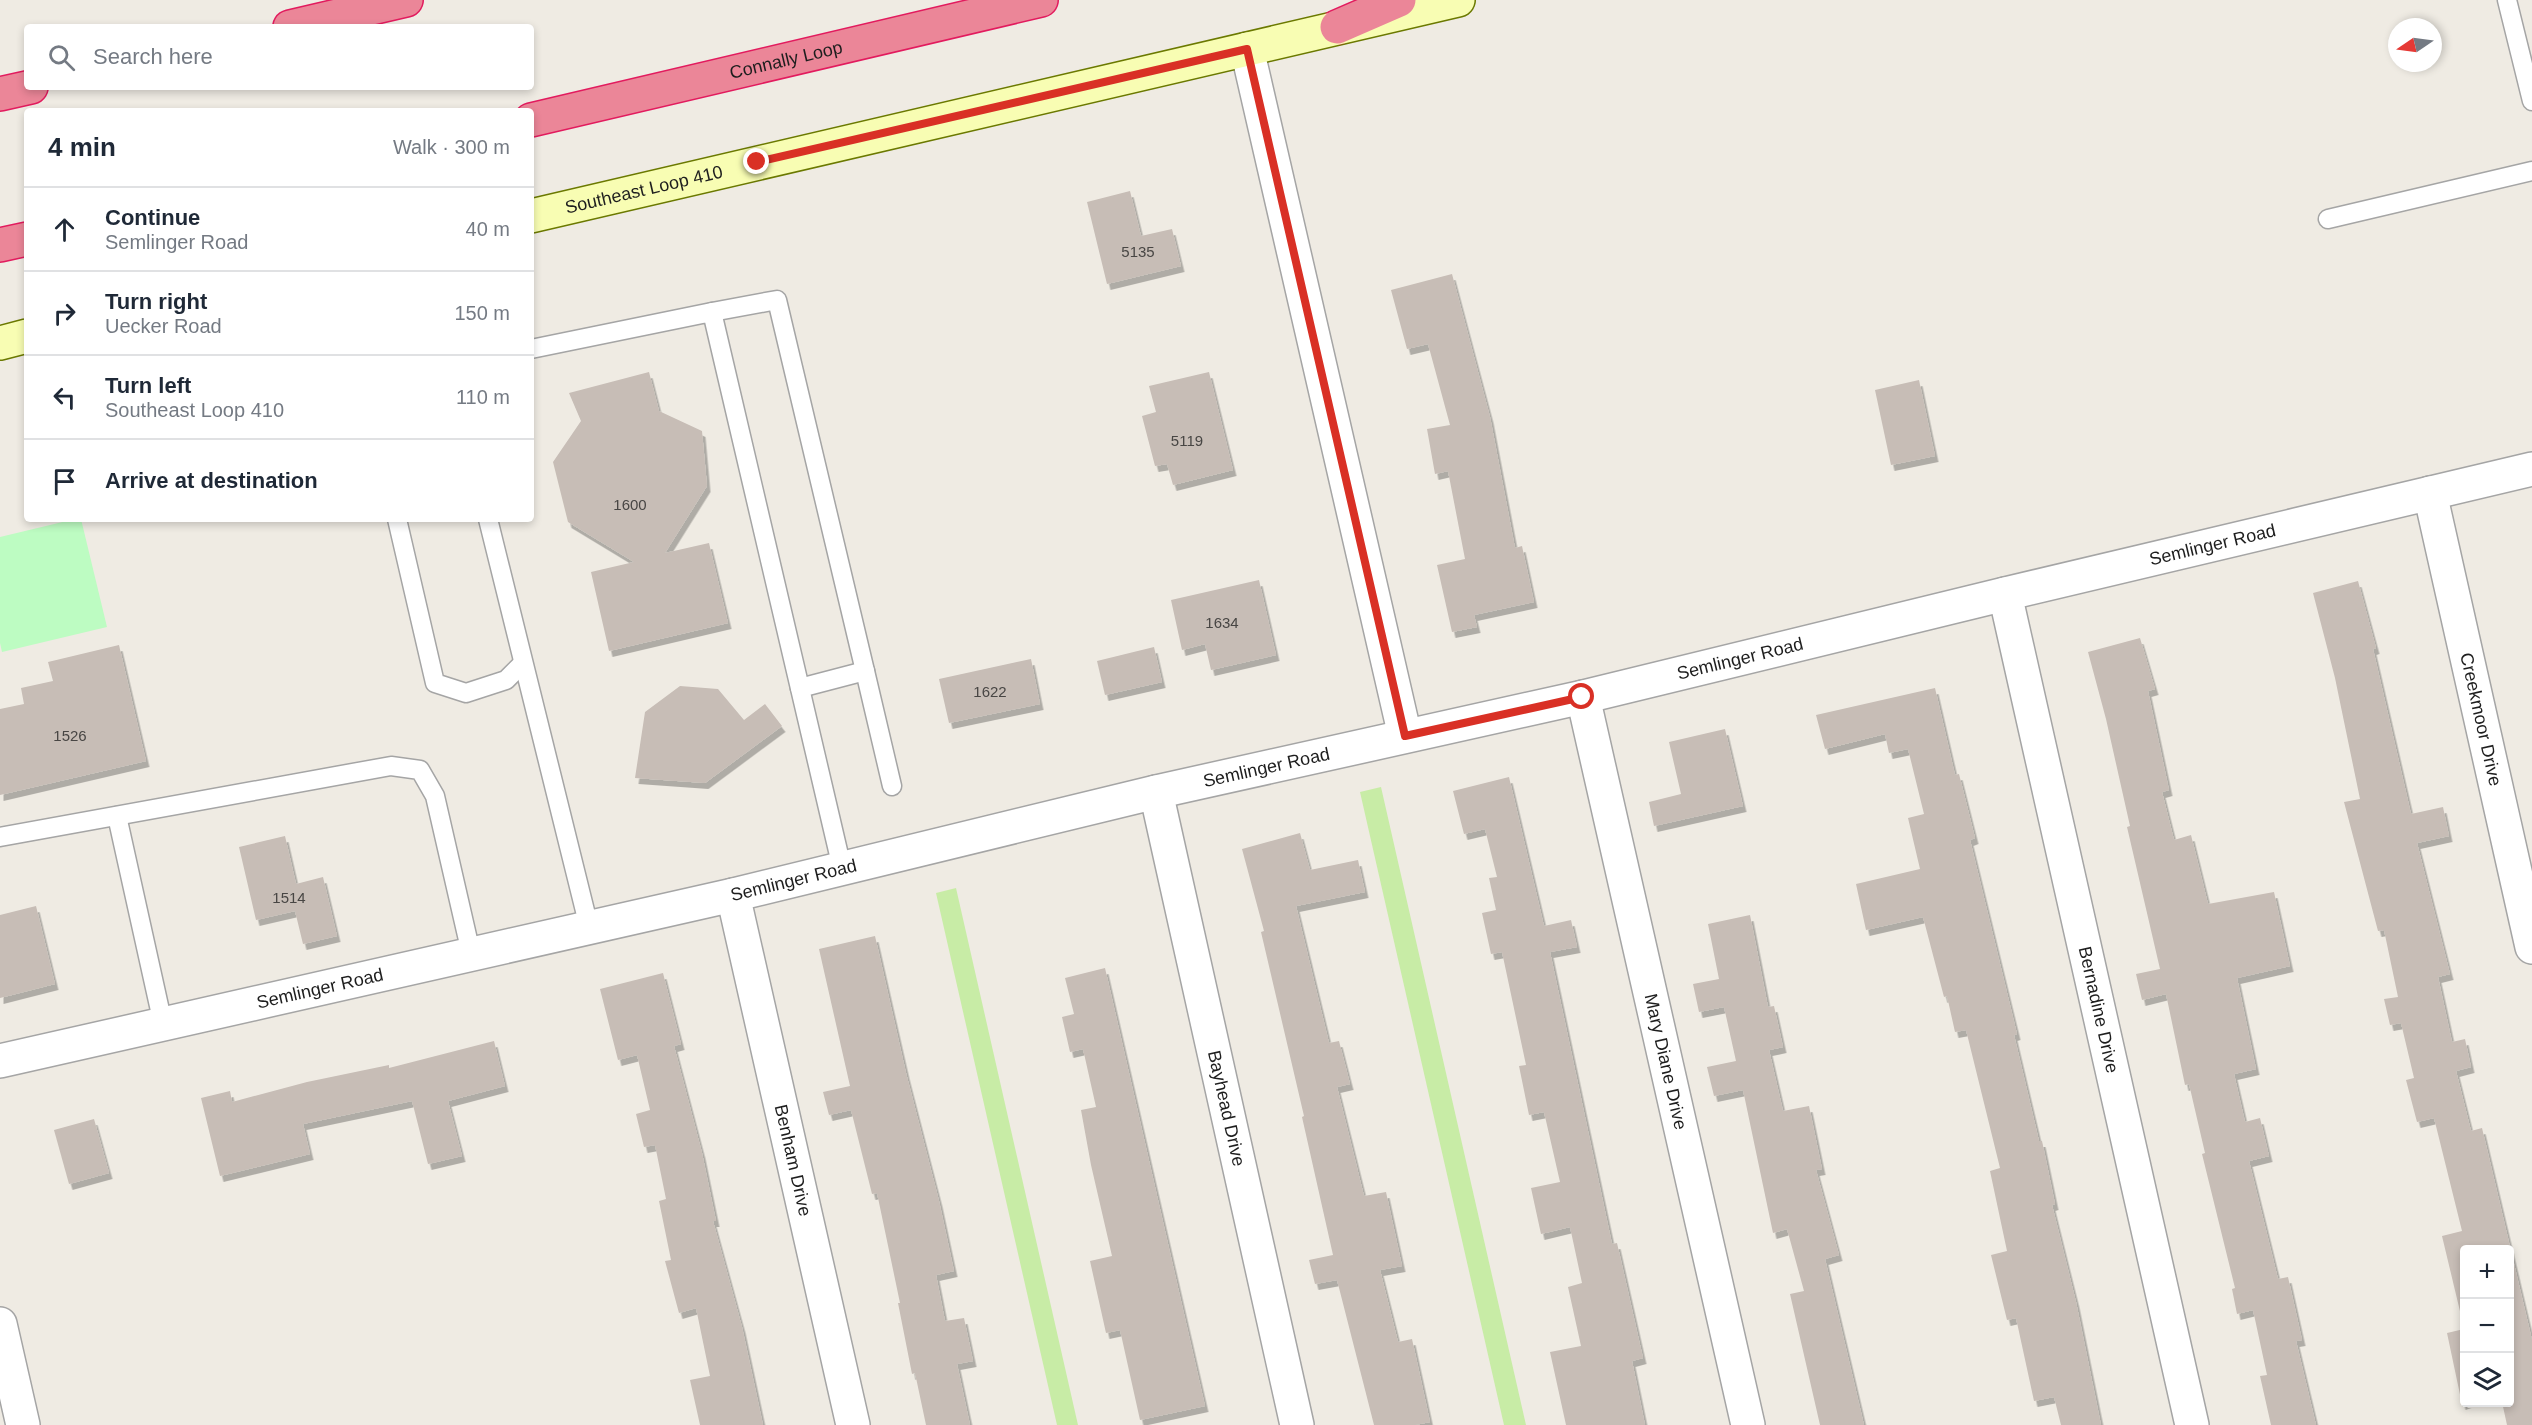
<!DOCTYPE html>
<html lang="en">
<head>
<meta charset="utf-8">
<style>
  body { margin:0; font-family:Arial,sans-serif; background:#f2f2f3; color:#1f2937 }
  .controls { position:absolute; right:18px; bottom:18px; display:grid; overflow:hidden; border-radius:6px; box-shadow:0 3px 9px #0003 }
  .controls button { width:54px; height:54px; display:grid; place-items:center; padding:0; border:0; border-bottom:2px solid #e0e1e3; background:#fff; color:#1f2937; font:30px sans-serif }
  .compass { position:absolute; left:2388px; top:18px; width:54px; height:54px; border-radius:50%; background:#fff; box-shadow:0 3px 9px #0003; rotate:257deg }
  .stop { position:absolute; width:18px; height:18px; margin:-14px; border:4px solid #d93025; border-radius:50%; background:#fff }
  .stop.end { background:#d93025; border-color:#fff; box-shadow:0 2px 6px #0008 }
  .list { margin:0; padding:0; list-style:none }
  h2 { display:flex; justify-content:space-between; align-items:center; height:78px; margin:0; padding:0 24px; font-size:26px }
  h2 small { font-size:20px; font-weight:400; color:#747a83 }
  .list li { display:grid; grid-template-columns:39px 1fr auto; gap:18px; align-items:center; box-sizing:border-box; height:84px; padding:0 24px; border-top:2px solid #e0e1e3 }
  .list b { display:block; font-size:22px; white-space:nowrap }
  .list p { margin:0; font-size:20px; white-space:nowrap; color:#747a83 }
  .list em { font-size:20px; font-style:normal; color:#747a83 }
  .icon { flex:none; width:33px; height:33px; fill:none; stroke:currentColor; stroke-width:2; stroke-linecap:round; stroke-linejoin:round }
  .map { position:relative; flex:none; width:2532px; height:1425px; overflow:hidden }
  .search { position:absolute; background:#fff; box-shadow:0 3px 9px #0003; left:24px; top:24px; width:510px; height:66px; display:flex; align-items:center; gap:15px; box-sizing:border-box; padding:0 21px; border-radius:6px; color:#747a83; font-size:22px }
  .panel { position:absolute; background:#fff; box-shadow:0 3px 9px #0003; left:24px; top:108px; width:510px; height:414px; border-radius:6px }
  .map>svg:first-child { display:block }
  .grass { fill:#c8eca6 }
  .park { fill:#bdfcc2 }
  .building { fill:#c7bdb6; filter:url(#shadow) }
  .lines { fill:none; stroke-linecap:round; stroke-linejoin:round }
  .lane-casing { stroke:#a5a5a5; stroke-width:21 }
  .street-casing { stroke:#a5a5a5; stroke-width:36 }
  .secondary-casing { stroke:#6b7900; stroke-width:36 }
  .highway-casing { stroke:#e21b5e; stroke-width:36 }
  .lane { stroke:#fff; stroke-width:18 }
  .street { stroke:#fff; stroke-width:33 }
  .secondary { stroke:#f8fdb3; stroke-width:33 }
  .highway { stroke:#eb8698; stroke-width:33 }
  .route { stroke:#d93025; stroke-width:8 }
  .labels { text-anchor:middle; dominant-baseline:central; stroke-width:4.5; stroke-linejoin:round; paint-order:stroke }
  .number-label { font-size:15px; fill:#484644 }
  .street-label { font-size:18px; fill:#1e1e1e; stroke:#fff }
</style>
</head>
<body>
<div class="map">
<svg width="2532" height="1425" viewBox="0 0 2532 1425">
  <defs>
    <filter id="shadow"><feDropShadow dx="3.5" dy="6" stdDeviation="0" flood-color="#0004"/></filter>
  </defs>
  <rect width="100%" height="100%" fill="#efebe3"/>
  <!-- grass -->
  <g class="grass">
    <path d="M 1381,787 L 1526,1425 L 1504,1425 L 1360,792 Z"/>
    <path d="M 956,888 L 1078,1425 L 1057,1425 L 936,893 Z"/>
  </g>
  <!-- park -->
  <path class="park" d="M 75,519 L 81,519 L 107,627 L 2,652 L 0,643 L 0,537 Z"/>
  <!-- building -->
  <g class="building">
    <path d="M 1130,191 L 1141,236 L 1172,229 L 1181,266 L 1107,284 L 1087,202 Z"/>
    <path d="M 1452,274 L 1490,417 L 1515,548 L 1522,546 L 1534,602 L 1474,615 L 1477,627 L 1452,632 L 1437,565 L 1465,559 L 1448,471 L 1435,474 L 1427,429 L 1450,425 L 1428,344 L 1407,349 L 1391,290 Z"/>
    <path d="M 649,372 L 659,411 L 702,431 L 707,486 L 665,553 L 709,543 L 728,623 L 609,651 L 591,572 L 634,562 L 568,522 L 553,462 L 581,421 L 569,393 Z"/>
    <path d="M 1209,372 L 1233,470 L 1173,485 L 1167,464 L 1155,466 L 1142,416 L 1156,412 L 1149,386 Z"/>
    <path d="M 1919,380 L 1935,456 L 1891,465 L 1875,390 Z"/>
    <path d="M 1259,580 L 1276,655 L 1211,670 L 1205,644 L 1182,650 L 1171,600 Z"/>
    <path d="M 2358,581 L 2376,648 L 2373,649 L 2411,814 L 2443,807 L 2449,836 L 2417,843 L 2450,974 L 2438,977 L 2452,1042 L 2465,1039 L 2471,1067 L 2456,1071 L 2471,1131 L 2482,1128 L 2532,1340 L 2532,1425 L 2507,1425 L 2502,1402 L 2510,1402 L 2510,1250 L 2464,1250 L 2464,1328 L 2442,1236 L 2462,1231 L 2434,1118 L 2417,1122 L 2406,1080 L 2414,1078 L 2401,1023 L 2390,1025 L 2384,999 L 2398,997 L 2384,930 L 2378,931 L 2344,802 L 2360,799 L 2335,678 L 2313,593 Z"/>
    <path d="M 2140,638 L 2155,689 L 2148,691 L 2169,790 L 2162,792 L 2174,840 L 2191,835 L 2208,904 L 2274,892 L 2290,966 L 2237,978 L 2256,1069 L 2234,1074 L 2245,1122 L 2260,1118 L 2269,1156 L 2249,1161 L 2278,1279 L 2288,1277 L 2302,1340 L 2296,1341 L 2316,1425 L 2271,1425 L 2260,1376 L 2267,1375 L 2253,1310 L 2237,1314 L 2232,1289 L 2235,1288 L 2202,1154 L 2205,1153 L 2189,1084 L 2185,1085 L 2166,994 L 2142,1000 L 2136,974 L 2160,969 L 2127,827 L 2130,826 L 2106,719 L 2088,652 Z"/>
    <path d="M 119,645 L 146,761 L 0,795 L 0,709 L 24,704 L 21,688 L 53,681 L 48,662 Z"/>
    <path d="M 1154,647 L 1162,682 L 1105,695 L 1097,661 Z"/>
    <path d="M 1031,659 L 1040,704 L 949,723 L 939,679 Z"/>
    <path d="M 680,686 L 718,689 L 744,720 L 765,704 L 782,726 L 705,783 L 635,778 L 645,712 Z"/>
    <path d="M 1935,688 L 1955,775 L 1959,774 L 1975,838 L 1970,840 L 2017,1034 L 2014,1035 L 2039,1141 L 2042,1141 L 2055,1204 L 2052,1205 L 2076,1302 L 2101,1425 L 2061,1425 L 2054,1397 L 2034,1401 L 2016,1318 L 2007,1320 L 1991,1255 L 2007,1251 L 1990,1171 L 2000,1168 L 1966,1030 L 1955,1032 L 1947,996 L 1944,997 L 1923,917 L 1866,930 L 1856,884 L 1920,869 L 1908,818 L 1924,814 L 1908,749 L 1889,753 L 1885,734 L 1825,749 L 1816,715 Z"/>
    <path d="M 1725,729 L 1743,806 L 1654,826 L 1649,802 L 1681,794 L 1669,742 Z"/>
    <path d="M 1509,777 L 1544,926 L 1571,920 L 1577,947 L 1550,952 L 1612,1244 L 1617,1243 L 1643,1358 L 1632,1361 L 1645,1425 L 1566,1425 L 1550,1352 L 1581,1346 L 1568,1287 L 1582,1283 L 1570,1227 L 1541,1234 L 1531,1188 L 1560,1182 L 1544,1112 L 1529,1115 L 1519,1066 L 1526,1065 L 1502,952 L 1491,954 L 1482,913 L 1496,910 L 1489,878 L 1497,877 L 1485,829 L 1464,834 L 1453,791 Z"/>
    <path d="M 1300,833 L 1310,870 L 1358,860 L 1365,892 L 1296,906 L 1329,1043 L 1339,1041 L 1350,1084 L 1337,1087 L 1364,1196 L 1386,1192 L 1402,1266 L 1380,1270 L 1398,1342 L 1412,1339 L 1430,1422 L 1415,1425 L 1374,1425 L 1337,1280 L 1315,1284 L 1309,1260 L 1333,1255 L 1302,1117 L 1304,1116 L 1261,932 L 1264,931 L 1242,849 Z"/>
    <path d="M 285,836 L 296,884 L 323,877 L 337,936 L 303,944 L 295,911 L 256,920 L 239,847 Z"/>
    <path d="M 36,906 L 55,984 L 0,998 L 0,915 Z"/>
    <path d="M 1750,915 L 1768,1007 L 1774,1006 L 1783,1047 L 1769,1050 L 1783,1111 L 1809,1106 L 1822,1169 L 1816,1170 L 1839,1255 L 1825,1259 L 1864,1425 L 1820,1425 L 1790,1294 L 1804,1291 L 1787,1229 L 1773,1233 L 1743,1090 L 1714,1096 L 1707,1067 L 1736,1061 L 1724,1007 L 1699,1012 L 1693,984 L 1719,979 L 1708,924 Z"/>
    <path d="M 875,936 L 906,1073 L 939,1201 L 954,1271 L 936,1275 L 945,1321 L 964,1318 L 973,1361 L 957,1364 L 970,1425 L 926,1425 L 915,1373 L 912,1374 L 898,1303 L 900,1303 L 877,1193 L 872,1194 L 851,1110 L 829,1115 L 823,1092 L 850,1086 L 819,949 Z"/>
    <path d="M 1105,968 L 1205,1406 L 1140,1420 L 1120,1330 L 1106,1333 L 1090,1261 L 1112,1256 L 1091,1165 L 1081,1110 L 1096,1107 L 1083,1049 L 1070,1052 L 1062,1017 L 1074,1014 L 1065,978 Z"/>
    <path d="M 663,973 L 681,1044 L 674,1046 L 702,1153 L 716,1221 L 713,1221 L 742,1327 L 763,1425 L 700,1425 L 690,1380 L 710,1376 L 696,1308 L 679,1313 L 665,1261 L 671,1260 L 659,1201 L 666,1199 L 655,1145 L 644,1147 L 636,1114 L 650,1110 L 637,1055 L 618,1060 L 600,989 Z"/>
    <path d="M 494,1041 L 505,1086 L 448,1101 L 462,1156 L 428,1164 L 412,1101 L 303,1124 L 310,1154 L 220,1176 L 201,1098 L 230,1091 L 232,1102 L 307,1082 L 389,1065 L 389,1068 Z"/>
    <path d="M 94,1119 L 109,1173 L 69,1184 L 54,1130 Z"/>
    <path d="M 2464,1329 L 2464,1402 L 2468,1402 L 2462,1404 L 2447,1333 Z"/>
  </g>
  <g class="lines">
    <!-- lane casing -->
    <g class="lane-casing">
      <g id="lane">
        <path d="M 2507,0 L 2532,101"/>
        <path d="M 2328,219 L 2532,171"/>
        <path d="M 712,312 L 777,300 L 865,671 L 800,688"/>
        <path d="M 531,349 L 712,312 L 842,868"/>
        <path d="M 397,519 L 435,683 L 466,693 L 506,680 L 523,663"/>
        <path d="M 488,519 L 589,927"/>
        <path d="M 865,671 L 892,786"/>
        <path d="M 117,816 L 163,1024"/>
        <path d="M 0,837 L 391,766 L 420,770 L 435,796 L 471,953"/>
      </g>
    </g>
    <!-- street casing -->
    <g class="street-casing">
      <g id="street">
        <path d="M 1247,49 L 1405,736"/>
        <path id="s1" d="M 2430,493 L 2532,947"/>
        <path id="s2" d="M 2005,594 L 2192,1425"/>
        <path id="s3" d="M 1583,697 L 1748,1425"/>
        <path id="s4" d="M 1156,792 L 1297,1425"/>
        <path id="s5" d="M 733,895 L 853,1425"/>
        <path id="s6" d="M 0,1061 L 733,895 L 1156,792 L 1583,697 L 2005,594 L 2532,469"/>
        <path d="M 0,1324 L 23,1425"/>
      </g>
    </g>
    <!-- secondary casing -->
    <g class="secondary-casing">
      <g id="secondary">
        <path id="s7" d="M 531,216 L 1458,0"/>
        <path d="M 0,343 L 27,336"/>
      </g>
    </g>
    <!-- highway casing -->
    <g class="highway-casing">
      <g id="highway">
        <path d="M 290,27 L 406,0"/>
        <path d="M 1337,27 L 1399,0"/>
        <path d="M 0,94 L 31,87"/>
        <path id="s8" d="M 531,120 L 1041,0"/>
        <path d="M 0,245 L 27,239"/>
      </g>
    </g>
    <!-- lane -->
    <use href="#lane" class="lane"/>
    <!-- street -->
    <use href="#street" class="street"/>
    <!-- secondary -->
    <use href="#secondary" class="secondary"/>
    <!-- highway -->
    <use href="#highway" class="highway"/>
  </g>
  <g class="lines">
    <!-- route -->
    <path class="route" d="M 757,162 L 1247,49 L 1405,736 L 1582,697"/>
  </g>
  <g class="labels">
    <!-- number labels -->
    <g class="number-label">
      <text x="1138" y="251">5135</text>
      <text x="1187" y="440">5119</text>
      <text x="630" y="504">1600</text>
      <text x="1222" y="622">1634</text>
      <text x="990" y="691">1622</text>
      <text x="70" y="735">1526</text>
      <text x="289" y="897">1514</text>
    </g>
    <!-- street labels -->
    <g class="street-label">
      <text stroke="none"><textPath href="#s8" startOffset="262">Connally Loop</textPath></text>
      <text stroke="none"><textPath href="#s7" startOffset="116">Southeast Loop 410</textPath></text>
      <text stroke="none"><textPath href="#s6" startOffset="2272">Semlinger Road</textPath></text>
      <text stroke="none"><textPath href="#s6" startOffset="1786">Semlinger Road</textPath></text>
      <text stroke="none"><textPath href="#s1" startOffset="232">Creekmoor Drive</textPath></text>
      <text stroke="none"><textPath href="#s6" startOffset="1300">Semlinger Road</textPath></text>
      <text stroke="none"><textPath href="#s6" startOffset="814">Semlinger Road</textPath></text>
      <text stroke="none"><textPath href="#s6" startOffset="328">Semlinger Road</textPath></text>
      <text stroke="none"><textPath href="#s2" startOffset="426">Bernadine Drive</textPath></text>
      <text stroke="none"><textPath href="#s3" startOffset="374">Mary Diane Drive</textPath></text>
      <text stroke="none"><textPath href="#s4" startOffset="324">Bayhead Drive</textPath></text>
      <text stroke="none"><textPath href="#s5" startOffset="272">Benham Drive</textPath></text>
    </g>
  </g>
</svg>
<div class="controls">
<button>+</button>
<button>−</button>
<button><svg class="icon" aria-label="layers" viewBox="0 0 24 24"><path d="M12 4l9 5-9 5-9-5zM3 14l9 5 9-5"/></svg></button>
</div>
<svg class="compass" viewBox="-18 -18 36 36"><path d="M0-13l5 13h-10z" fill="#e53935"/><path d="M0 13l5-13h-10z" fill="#747a83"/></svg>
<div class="stop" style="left:1582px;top:697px"></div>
<div class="stop end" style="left:757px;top:162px"></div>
<div class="search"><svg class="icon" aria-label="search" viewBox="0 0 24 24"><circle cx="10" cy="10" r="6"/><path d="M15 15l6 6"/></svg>Search here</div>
<section class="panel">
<h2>4 min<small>Walk · 300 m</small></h2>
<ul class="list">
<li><svg class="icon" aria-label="ahead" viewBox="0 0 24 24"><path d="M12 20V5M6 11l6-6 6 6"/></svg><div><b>Continue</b><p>Semlinger Road</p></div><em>40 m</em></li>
<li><svg class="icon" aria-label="right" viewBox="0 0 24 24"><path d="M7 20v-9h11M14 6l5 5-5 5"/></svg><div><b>Turn right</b><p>Uecker Road</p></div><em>150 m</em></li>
<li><svg class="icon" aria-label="left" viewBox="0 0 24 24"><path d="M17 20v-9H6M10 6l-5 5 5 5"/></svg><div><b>Turn left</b><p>Southeast Loop 410</p></div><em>110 m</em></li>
<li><svg class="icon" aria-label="arrive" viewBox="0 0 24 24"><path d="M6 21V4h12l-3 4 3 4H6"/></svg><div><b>Arrive at destination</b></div></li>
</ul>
</section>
</div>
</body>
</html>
